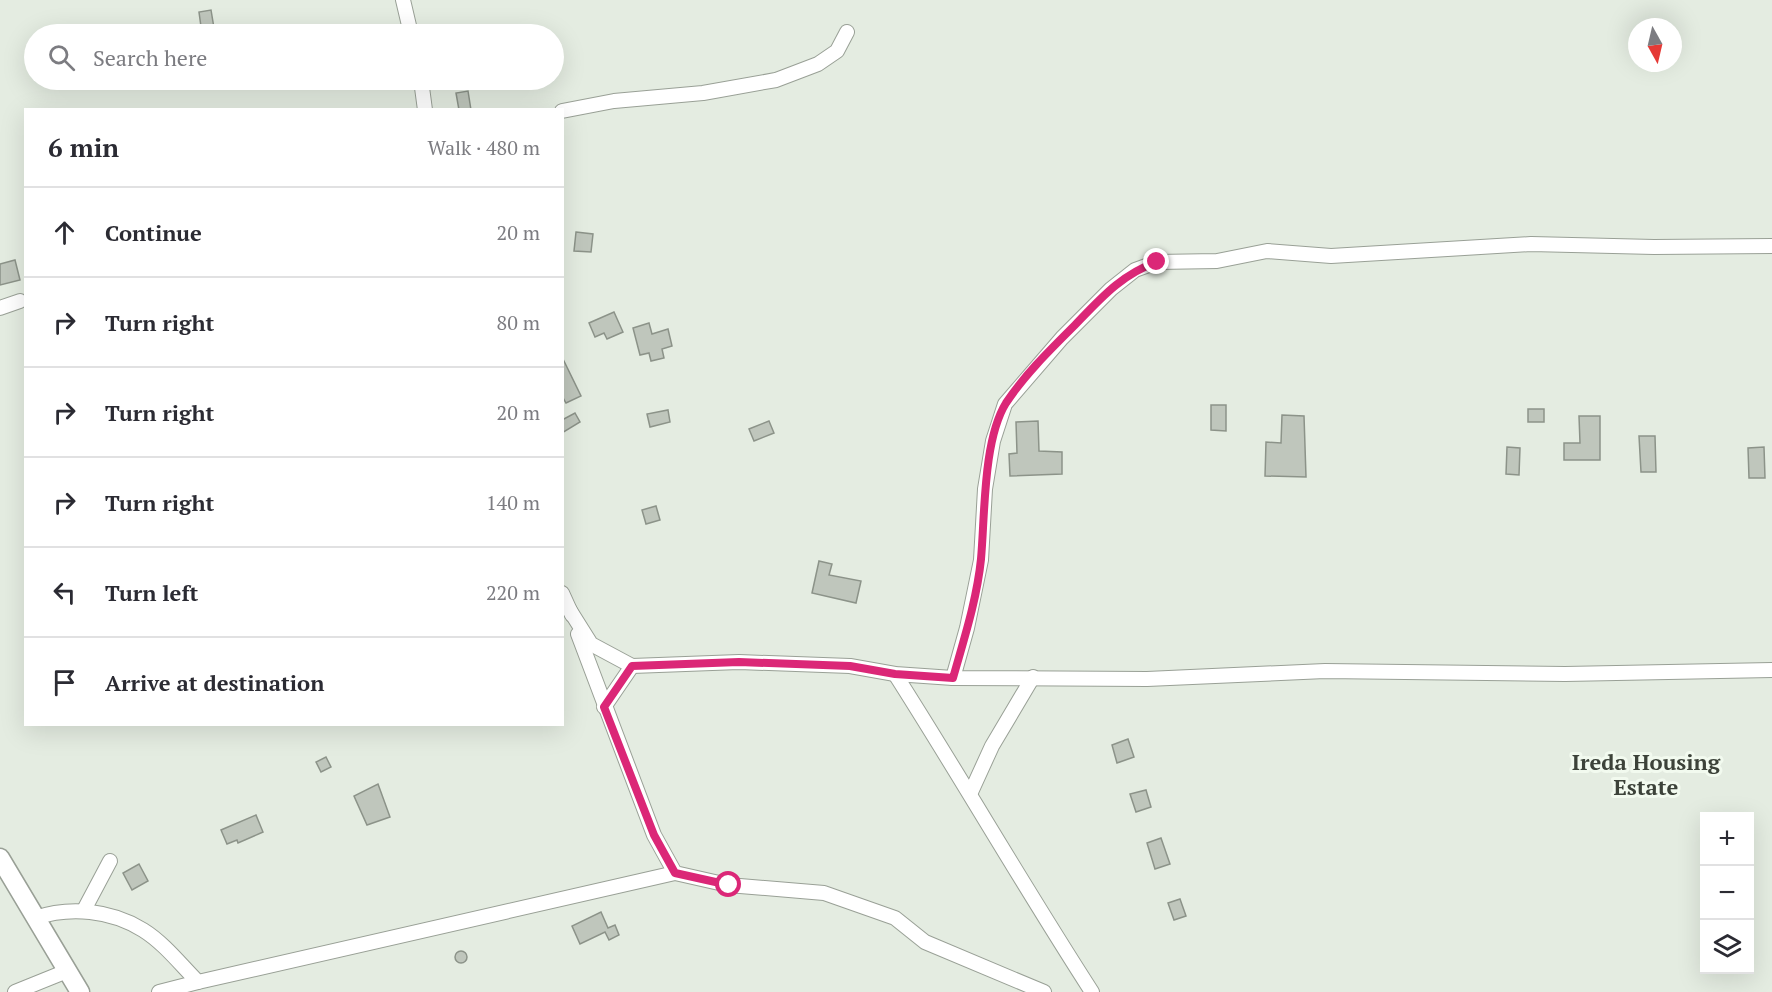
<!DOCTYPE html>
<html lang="en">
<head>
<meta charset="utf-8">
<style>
  body { margin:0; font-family:"PT Serif",serif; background:#f7f7f7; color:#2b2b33 }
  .controls { position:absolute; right:18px; bottom:18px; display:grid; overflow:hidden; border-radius:0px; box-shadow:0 6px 24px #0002 }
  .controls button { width:54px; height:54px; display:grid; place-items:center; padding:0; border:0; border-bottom:2px solid #e1e1e2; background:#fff; color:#2b2b33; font:30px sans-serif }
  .compass { position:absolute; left:1628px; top:18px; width:54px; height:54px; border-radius:50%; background:#fff; box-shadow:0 6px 24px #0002; rotate:172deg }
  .stop { position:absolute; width:18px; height:18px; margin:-14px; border:4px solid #db2777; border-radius:50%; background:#fff }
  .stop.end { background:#db2777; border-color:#fff; box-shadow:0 2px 6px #0008 }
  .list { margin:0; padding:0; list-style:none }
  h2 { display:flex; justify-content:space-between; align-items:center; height:78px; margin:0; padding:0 24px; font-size:26px }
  h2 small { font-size:20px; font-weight:400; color:#7c7c81 }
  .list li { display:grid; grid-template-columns:39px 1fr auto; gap:18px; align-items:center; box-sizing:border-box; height:90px; padding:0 24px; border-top:2px solid #e1e1e2 }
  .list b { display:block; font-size:22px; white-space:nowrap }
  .list em { font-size:20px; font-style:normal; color:#7c7c81 }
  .icon { flex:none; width:33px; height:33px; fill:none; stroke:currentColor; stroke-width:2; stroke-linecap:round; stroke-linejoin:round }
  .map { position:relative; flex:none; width:1772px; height:992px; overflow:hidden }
  .search { position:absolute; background:#fff; box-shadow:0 6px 24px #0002; left:24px; top:24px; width:540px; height:66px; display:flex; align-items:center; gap:15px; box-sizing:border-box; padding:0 21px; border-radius:33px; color:#7c7c81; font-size:22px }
  .panel { position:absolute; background:#fff; box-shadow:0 6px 24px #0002; left:24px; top:108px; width:540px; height:618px; border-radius:0px }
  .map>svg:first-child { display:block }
  .building { fill:#bfc6bc; stroke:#8c9389; stroke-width:1.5 }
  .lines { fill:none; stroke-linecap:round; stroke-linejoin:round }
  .minor-casing { stroke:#99a096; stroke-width:16 }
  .tertiary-casing { stroke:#99a096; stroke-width:21 }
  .minor { stroke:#fff; stroke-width:14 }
  .tertiary { stroke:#fff; stroke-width:18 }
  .route { stroke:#db2777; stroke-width:8 }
  .labels { text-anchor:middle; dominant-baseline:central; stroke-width:6; stroke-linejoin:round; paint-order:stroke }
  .quarter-label { font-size:22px; font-weight:bold; fill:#3c4239; stroke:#f2faef }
</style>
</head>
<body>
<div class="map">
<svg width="1772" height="992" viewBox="0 0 1772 992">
  <rect width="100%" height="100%" fill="#e4ece1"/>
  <!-- building -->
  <g class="building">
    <path d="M 211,10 L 215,34 L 202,34 L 199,12 Z"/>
    <path d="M 468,91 L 471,110 L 459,110 L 456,93 Z"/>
    <path d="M 576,232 L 593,234 L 591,252 L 574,251 Z"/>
    <path d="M 15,260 L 20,280 L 0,285 L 0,264 Z"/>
    <path d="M 614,312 L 623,332 L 607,339 L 604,333 L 595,337 L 589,323 Z"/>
    <path d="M 649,323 L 652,334 L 668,329 L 672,346 L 662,349 L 664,358 L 651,361 L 649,353 L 640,355 L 633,328 Z"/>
    <path d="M 562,357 L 581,396 L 566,403 L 562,396 Z"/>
    <path d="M 1211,405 L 1226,405 L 1226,431 L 1211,430 Z"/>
    <rect x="1528" y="409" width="16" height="13"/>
    <path d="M 668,410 L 670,422 L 650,427 L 647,414 Z"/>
    <path d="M 575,413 L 580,422 L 562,433 L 562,420 Z"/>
    <path d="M 1282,415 L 1304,416 L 1306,477 L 1265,476 L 1266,442 L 1281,443 Z"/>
    <path d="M 1579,416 L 1600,416 L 1600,460 L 1564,460 L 1564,443 L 1580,443 Z"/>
    <path d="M 769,421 L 774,433 L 754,441 L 749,429 Z"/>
    <path d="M 1038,421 L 1039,451 L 1062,452 L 1062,474 L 1010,476 L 1009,454 L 1017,453 L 1016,422 Z"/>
    <path d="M 1639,436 L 1655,436 L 1656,472 L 1641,472 Z"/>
    <path d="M 1507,447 L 1520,448 L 1519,475 L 1506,474 Z"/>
    <path d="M 1764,447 L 1765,478 L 1749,478 L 1748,448 Z"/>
    <path d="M 656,506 L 660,520 L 646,524 L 642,510 Z"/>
    <path d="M 819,561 L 832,564 L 829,575 L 861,581 L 856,603 L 812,593 Z"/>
    <path d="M 1128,739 L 1134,757 L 1117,763 L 1112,745 Z"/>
    <path d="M 326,757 L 331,767 L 321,772 L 316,762 Z"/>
    <path d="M 378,784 L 390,817 L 367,825 L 354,796 Z"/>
    <path d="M 1146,790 L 1151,807 L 1136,812 L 1130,794 Z"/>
    <path d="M 256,815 L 263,832 L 238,843 L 237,840 L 227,844 L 221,830 Z"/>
    <path d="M 1161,838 L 1170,864 L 1155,869 L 1147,843 Z"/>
    <path d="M 139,864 L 148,881 L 132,890 L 123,873 Z"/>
    <path d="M 1180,899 L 1186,916 L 1174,920 L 1168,903 Z"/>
    <path d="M 601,912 L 608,928 L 615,925 L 619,935 L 609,940 L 605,932 L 580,944 L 572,926 Z"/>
    <circle cx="461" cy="957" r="6"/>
  </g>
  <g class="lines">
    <!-- minor casing -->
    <g class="minor-casing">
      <g id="minor">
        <path d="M 403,0 L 411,34"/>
        <path d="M 421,80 L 425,110"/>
        <path d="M 562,111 L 614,101 L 703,93 L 776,80 L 818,64 L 837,51 L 847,32"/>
        <path d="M 0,308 L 20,301"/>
        <path d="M 562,593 L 572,615"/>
        <path d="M 569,609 L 591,644 L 632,666 L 739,662 L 850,666 L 895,674 L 953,678 L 1147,679 L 1325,671 L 1565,674 L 1772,670"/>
        <path d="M 578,634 L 654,835 L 675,873 L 728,885 L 824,893 L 895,918 L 925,942 L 1044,992"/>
        <path d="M 895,674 C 962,779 1024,887 1092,992"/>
        <path d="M 953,678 L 967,628 L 981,560 L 985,489 L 993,441 L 1005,404 L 1062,338 L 1111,289 L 1135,270 L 1157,262 L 1217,261 L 1267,251 L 1331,256 L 1531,244 L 1654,247 L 1772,246"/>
        <path d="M 604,707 L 632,666"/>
        <path d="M 971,792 L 992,746 L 1033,677"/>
        <path d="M 84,910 L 110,861"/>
        <path d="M 35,918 C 70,906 111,910 143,930 C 164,943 181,965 198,982 L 675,873"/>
        <path d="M 15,992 L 67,971"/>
        <path d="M 159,992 L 198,982"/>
      </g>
    </g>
    <!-- tertiary casing -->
    <g class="tertiary-casing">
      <path id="tertiary" d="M 0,858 L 80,992"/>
    </g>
    <!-- minor -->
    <use href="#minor" class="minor"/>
    <!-- tertiary -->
    <use href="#tertiary" class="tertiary"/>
  </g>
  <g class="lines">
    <!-- route -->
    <path class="route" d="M 729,885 L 675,873 L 654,835 L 604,707 L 632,666 L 739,662 L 850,666 L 895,674 L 953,678 C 964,639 977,599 981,559 C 985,515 983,440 1006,403 C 1025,374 1052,348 1075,325 C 1101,298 1122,274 1157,262"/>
  </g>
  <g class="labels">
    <!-- quarter labels -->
    <g class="quarter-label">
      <text x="1646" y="761">Ireda Housing<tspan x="1646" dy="25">Estate</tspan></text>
    </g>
  </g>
</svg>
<div class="controls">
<button>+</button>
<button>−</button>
<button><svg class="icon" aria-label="layers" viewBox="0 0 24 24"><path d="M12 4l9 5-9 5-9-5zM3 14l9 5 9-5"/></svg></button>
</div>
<svg class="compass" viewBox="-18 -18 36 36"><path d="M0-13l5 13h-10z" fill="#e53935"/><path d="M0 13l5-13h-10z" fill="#7c7c81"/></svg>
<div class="stop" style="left:729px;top:885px"></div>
<div class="stop end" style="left:1157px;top:262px"></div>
<div class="search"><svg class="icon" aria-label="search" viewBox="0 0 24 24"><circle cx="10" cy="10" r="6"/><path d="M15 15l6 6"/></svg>Search here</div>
<section class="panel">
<h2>6 min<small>Walk · 480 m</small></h2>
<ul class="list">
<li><svg class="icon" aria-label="ahead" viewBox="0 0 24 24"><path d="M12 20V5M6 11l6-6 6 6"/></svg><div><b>Continue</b></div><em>20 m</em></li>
<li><svg class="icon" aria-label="right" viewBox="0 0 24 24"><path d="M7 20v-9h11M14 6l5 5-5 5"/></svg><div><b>Turn right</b></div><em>80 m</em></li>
<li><svg class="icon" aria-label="right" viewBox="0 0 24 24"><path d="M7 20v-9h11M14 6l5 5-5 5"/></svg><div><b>Turn right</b></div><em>20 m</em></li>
<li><svg class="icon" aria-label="right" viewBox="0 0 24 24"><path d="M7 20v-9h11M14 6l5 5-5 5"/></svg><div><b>Turn right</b></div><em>140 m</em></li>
<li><svg class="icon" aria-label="left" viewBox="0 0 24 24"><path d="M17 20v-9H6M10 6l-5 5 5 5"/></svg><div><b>Turn left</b></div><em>220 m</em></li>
<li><svg class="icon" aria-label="arrive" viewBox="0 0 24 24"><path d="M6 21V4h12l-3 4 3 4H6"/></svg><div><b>Arrive at destination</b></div></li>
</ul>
</section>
</div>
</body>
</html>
